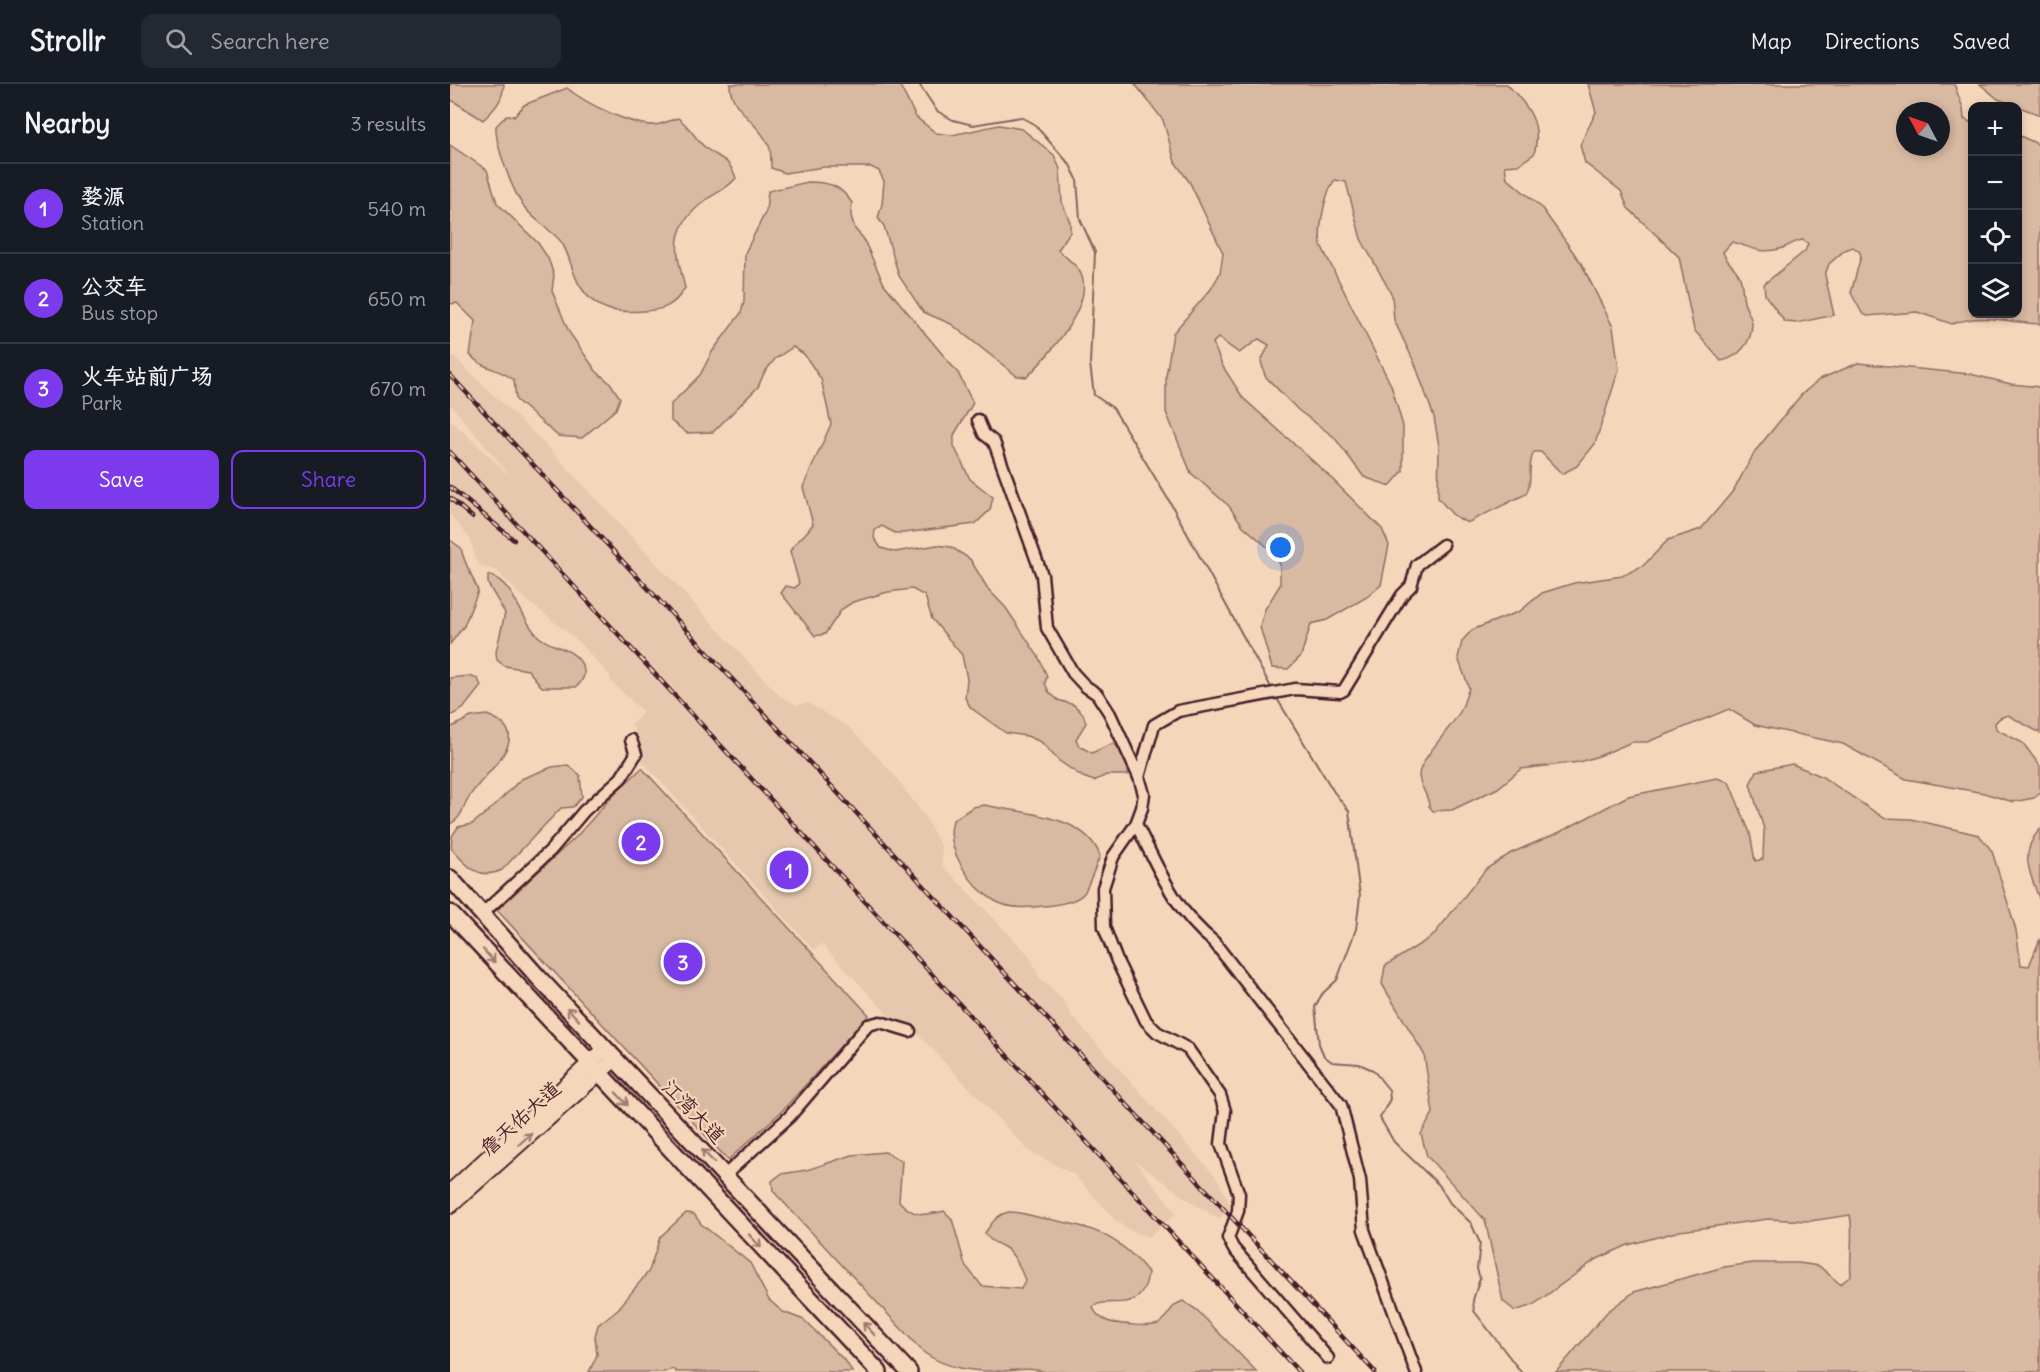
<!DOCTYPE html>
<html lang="en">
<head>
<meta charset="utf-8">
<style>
  body { margin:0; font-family:Delius,"LXGW WenKai TC",sans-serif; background:#242831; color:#f1f3f6 }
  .controls { position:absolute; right:18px; top:18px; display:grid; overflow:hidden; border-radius:12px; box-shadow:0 3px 9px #0003 }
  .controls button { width:54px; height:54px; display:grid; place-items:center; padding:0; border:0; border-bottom:2px solid #363941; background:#171b24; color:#f1f3f6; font:30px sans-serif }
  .compass { position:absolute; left:1446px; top:18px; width:54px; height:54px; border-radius:50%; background:#171b24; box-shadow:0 3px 9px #0003; rotate:311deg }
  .you { position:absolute; left:831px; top:464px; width:21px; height:21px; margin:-15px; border:4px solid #fff; border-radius:50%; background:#1a73e8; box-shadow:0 0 0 9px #1a73e833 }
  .badge { display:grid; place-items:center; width:39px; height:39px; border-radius:50%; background:#7c3aed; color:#fff; font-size:20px; font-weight:700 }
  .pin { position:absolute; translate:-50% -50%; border:3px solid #fff; box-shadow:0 2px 6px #0006 }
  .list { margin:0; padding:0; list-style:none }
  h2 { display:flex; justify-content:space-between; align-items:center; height:78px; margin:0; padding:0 24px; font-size:26px }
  h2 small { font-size:20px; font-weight:400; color:#9ea1a6 }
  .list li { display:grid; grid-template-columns:39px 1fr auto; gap:18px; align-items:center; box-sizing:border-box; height:90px; padding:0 24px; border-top:2px solid #363941 }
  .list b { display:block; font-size:22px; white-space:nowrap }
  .list p { margin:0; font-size:20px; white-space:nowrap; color:#9ea1a6 }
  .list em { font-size:20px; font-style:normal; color:#9ea1a6 }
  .actions { display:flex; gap:12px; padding:18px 24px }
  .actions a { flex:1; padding:14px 0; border:2px solid #7c3aed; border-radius:12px; text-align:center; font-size:21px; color:#7c3aed }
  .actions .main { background:#7c3aed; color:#fff }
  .icon { flex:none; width:33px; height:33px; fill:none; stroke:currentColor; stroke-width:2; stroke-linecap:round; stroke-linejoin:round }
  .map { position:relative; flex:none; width:1590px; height:1288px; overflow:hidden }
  header { display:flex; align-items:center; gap:36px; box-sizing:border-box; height:84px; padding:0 30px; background:#171b24; border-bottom:2px solid #363941 }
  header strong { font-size:28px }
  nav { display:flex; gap:33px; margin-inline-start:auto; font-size:21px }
  .search { width:420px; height:54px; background:#242831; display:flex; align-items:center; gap:15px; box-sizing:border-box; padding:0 21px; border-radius:12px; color:#9ea1a6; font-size:22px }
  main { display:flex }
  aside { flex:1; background:#171b24 }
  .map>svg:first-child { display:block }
  .built { fill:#e6c8af }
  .green { fill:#d8b9a2; stroke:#916c66; stroke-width:1.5; fill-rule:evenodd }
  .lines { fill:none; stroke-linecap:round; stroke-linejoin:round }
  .stream { stroke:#896360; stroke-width:2 }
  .minor-casing { stroke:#4a1f2b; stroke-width:15 }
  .major-casing { stroke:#4a1f2b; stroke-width:18 }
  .highway-casing { stroke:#4a1f2b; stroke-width:20 }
  .minor { stroke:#f4d7ba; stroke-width:10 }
  .major { stroke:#f4d7ba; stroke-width:14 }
  .highway { stroke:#f4d7ba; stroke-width:15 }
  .rail-casing { stroke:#4a1f2b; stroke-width:4.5 }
  .rail { stroke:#f4d7ba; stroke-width:2; stroke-dasharray:7; stroke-linecap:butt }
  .oneway { stroke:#9f7b72 }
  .labels { text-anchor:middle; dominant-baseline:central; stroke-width:4.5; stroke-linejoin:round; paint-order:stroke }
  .street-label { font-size:20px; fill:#4a1f2b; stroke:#f4d7ba }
</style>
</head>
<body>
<header>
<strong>Strollr</strong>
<div class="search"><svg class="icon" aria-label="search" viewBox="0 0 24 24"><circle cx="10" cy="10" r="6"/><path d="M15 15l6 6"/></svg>Search here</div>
<nav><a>Map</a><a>Directions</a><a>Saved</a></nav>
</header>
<main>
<aside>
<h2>Nearby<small>3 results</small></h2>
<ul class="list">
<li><span class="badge">1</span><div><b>婺源</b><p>Station</p></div><em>540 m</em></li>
<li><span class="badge">2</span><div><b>公交车</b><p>Bus stop</p></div><em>650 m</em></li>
<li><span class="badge">3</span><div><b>火车站前广场</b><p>Park</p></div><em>670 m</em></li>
</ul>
<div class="actions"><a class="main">Save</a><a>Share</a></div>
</aside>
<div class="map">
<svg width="1590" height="1288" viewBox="0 0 1590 1288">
  <rect width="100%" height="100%" fill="#f4d7ba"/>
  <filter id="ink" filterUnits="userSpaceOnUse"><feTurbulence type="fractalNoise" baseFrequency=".0167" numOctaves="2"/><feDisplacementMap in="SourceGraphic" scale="12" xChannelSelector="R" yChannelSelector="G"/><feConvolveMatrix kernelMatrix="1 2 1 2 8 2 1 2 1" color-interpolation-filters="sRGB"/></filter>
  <g filter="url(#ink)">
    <!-- built -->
    <path class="built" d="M 0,269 L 94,359 L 330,612 L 346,621 L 357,619 L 399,643 L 443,690 L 474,731 L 492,764 L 492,781 L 579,871 L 589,893 L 612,915 L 622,932 L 767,1094 L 781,1122 L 769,1135 L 741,1118 L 684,1076 L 726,1129 L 699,1154 L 675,1144 L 665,1136 L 625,1091 L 579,1067 L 464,946 L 439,932 L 372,860 L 364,866 L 190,675 L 190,664 L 182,640 L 193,628 L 160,596 L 161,593 L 127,556 L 70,511 L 46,486 L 32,483 L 26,477 L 20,455 L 0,430 L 0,335 L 62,394 L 0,320 Z"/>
    <!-- green -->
    <g class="green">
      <path d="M 0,0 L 54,0 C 53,16 45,25 33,36 L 0,15 Z"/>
      <path d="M 280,0 L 449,0 L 466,33 L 486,49 L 502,51 L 549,41 L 572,45 L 604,71 L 610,85 L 612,118 L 620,138 L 620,148 L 608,166 C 615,173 628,181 631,190 C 645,220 597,273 577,293 L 567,292 L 501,240 L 473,228 L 449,192 L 434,142 L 428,134 L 432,120 L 434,97 L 429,87 L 421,83 L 374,83 L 335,89 L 321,84 C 321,78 321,70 320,65 C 312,40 279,26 280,0 Z"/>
      <path d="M 685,0 L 1057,0 C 1077,21 1093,39 1084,70 L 1068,81 L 1055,82 L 1057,94 L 1091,123 L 1131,179 L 1163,243 L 1169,285 L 1145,360 L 1127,382 L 1112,390 L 1091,368 L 1084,368 C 1076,382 1084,396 1076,410 L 1017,439 L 1003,431 L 988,414 L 989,362 L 984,333 L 965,280 L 944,236 L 942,211 L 911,155 L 896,98 L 885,96 C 875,107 868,146 871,161 L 941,301 L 953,342 L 953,387 L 940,402 L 914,393 L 884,353 L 848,326 L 815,292 L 811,277 L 819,261 L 809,255 L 789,269 L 768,254 L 763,259 L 772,281 L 793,314 L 875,388 L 932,445 L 939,461 L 931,501 L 917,513 L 877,536 L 861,540 L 851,572 L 838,585 L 822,584 L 810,543 L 815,525 L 830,501 L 830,480 L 822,467 L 793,442 L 779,422 L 741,389 L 716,328 L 716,292 L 723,249 L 761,205 L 770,189 L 773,169 L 740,99 L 725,78 L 713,36 Z"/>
      <path d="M 1138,0 L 1504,0 L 1513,24 L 1514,35 L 1522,39 L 1522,230 L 1568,230 L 1568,51 L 1590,61 L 1590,240 C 1560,239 1533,228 1502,240 L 1467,228 L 1417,232 L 1412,229 L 1401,209 L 1411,172 L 1409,167 L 1403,163 L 1395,166 L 1379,180 L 1375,191 L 1384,231 L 1347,239 L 1335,238 L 1315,211 L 1314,200 L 1355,167 L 1358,160 L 1353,156 C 1343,157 1339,163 1330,165 C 1308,170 1302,163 1282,158 L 1273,168 C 1276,178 1284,182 1289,191 C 1293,200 1292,209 1294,218 C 1296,226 1302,233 1302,240 C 1302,259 1288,274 1271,277 L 1244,246 L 1229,173 L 1178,124 L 1171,107 L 1135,79 L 1130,61 L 1146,28 ZM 1455,27 L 1491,27 L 1491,63 L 1455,63 Z"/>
      <path d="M 1530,0 L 1590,0 L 1590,31 L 1548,15 Z"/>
      <path d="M 117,4 C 135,19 181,42 205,41 C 212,40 221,36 228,34 C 240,42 246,57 257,65 C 273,77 278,73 286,94 C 275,107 268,107 256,116 C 219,144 225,164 235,204 C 224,222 214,226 194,227 C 166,229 146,228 130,202 C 122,189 120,172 112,159 C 102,146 85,137 75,124 C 63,109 45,61 46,42 L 57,31 L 65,32 L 74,21 Z"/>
      <path d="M 0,61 L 37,86 L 47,119 L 88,159 L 98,174 L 104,191 L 102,207 L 119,248 L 146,287 L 161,300 L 170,314 L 166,325 L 132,354 L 108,352 L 66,316 L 64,296 C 49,284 32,285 20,271 L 25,237 L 7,219 L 0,220 Z"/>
      <path d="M 358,98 C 379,98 390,101 402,119 L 401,132 L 405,145 L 413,154 L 434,200 L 508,289 L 523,319 L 504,351 L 504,362 L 520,395 L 543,413 L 540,426 L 525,440 L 453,449 L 445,449 L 432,442 L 425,446 L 424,454 L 431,464 L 445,468 L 487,461 L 501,463 L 520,475 L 538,505 L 556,524 L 588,572 L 597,592 L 595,599 L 599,608 L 608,616 L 624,621 L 633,630 L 636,639 L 626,655 L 629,662 L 642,669 L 663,659 C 671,665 680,680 678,691 L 656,691 L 644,697 L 633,693 L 609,677 L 591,658 L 577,652 L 556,649 L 521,624 L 515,614 L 517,595 L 512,571 L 482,535 L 475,512 L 462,505 L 438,508 L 403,518 L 392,525 L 375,550 L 365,552 L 331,509 L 336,502 L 345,504 L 349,499 L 340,467 C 347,455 354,454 363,440 L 353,403 L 381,340 L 371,295 L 354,270 L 343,263 L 325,275 L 314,289 L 308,303 L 263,348 L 237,349 L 221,337 L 221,320 L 250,291 L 262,268 L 291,229 L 294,218 L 295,169 L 316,127 L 318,107 Z"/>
      <path d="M 1408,279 L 1520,290 L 1561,300 L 1590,303 L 1590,649 L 1558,631 L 1550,634 L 1545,639 L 1546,645 L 1573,659 L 1590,682 L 1590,708 L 1584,714 L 1563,718 L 1534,709 L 1456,695 L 1393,660 L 1305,641 L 1279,625 L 1218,650 L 1197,658 L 1182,658 L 1149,672 L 1129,678 L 1071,685 L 1048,704 L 1002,726 L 983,727 L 979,722 C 978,709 970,704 969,692 C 968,677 1003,642 1011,626 C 1014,619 1016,611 1019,604 L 1008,574 L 1012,557 L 1022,546 L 1070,527 L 1092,509 L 1124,499 L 1172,492 L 1194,481 L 1218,456 L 1251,445 L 1283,407 L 1306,366 L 1352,310 L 1370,295 Z"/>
      <path d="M 0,456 L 11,464 C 14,480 23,492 28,507 L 14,542 L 0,560 Z"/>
      <path d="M 38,491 C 64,497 70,535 88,552 C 101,565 125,562 133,583 C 136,591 132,598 126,603 L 92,603 L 78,586 L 55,582 L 47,576 L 46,568 L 55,529 L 38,500 Z"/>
      <path d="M 19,592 L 28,595 L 31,602 L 13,625 L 0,632 L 0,594 Z"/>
      <path d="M 37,631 C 89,650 36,687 21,710 C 13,721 13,734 0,740 L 0,644 L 21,633 Z"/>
      <path d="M 1342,680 L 1371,692 L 1434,734 L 1461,735 L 1529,751 L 1542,767 L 1566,846 L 1571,881 L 1579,882 L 1590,855 L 1590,1288 L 1106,1288 L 1157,1228 L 1184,1208 L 1274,1183 L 1303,1179 L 1349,1179 L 1369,1182 L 1390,1200 L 1401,1192 C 1399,1171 1404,1151 1400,1131 L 1360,1137 L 1318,1135 L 1230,1147 L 1178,1161 L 1145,1176 L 1083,1221 L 1065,1227 L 1053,1217 L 1035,1136 L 977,1072 L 971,1050 L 983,1029 L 974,970 L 932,900 L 935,882 L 983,852 L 1036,785 L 1061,769 L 1110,748 L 1178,712 L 1267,694 L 1279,698 L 1300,749 L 1305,777 L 1313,775 L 1314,745 L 1300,700 L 1307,687 Z"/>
      <path d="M 118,681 L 130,691 L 132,713 L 123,723 L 111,724 L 52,786 C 28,797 17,782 1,764 L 2,752 L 8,743 L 22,740 L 42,724 L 71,695 L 102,683 Z"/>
      <path d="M 192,684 L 419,931 L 331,1028 L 278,1076 L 47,826 L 126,753 L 166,708 Z"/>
      <path d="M 534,721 C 570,729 636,730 650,772 C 647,779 637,805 634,809 C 627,817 614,819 604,821 C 586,823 562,827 545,817 C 521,803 494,765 503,736 L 523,723 Z"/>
      <path d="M 1590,745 L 1590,817 C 1580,789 1568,770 1590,745 Z"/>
      <path d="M 435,1068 L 452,1077 L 449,1117 C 463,1133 474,1132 494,1127 L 502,1135 L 515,1181 L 532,1202 L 571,1205 L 575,1196 C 570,1184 565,1170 554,1163 C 545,1158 540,1158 535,1149 C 541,1140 547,1130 559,1128 C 568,1127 581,1132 591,1134 C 637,1141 668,1150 698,1188 C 693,1235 658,1210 643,1223 C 645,1229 649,1233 655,1236 C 662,1240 704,1244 710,1239 C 720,1231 719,1222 733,1217 L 747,1226 L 807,1288 L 595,1288 C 580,1283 569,1286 554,1287 C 525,1288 496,1285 473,1268 L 323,1107 L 322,1097 L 331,1090 L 357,1086 L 402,1071 Z"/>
      <path d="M 236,1129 L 244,1130 L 251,1140 L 300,1179 L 319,1216 L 333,1228 L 354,1236 L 397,1279 L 402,1288 L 226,1288 L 223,1285 L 214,1288 L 139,1288 L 147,1271 L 145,1252 L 148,1241 L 168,1225 L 199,1187 L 210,1153 Z"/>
    </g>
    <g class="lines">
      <!-- stream -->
      <g class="stream">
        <path d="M 469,0 L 487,27 L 503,36 L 523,41 L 571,33 L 584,40 L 620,81 L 627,95 L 630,135 L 645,168 L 640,280 L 644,311 L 663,324 L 721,420 L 822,605"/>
        <path d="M 826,613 L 884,708 L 899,727 L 910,812 L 906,845 L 887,896 L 872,910 L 865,923 L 869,960 L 874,972 L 882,978 L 909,980 L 923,986 L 939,1006 L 940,1015 L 930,1034 L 944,1058 L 989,1101 L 1000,1119 L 1021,1139 L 1030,1159 L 1027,1185 L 1030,1194 L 1023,1216 L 1024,1227 L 1071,1288"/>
      </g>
      <!-- minor casing -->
      <g class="minor-casing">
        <g id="minor">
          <path d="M 528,336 L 534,350 L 544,358 L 592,491 L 597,544 L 623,589 L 635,602 L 647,610 L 660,630 L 689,693"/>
          <path d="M 686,740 C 709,785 724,826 764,858 L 891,1021 L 910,1096 L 914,1146 L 966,1288"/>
          <path d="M 32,830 L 101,766 L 134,727 L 171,694 L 186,670 L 181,656"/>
          <path d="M 276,1090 L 339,1033 L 418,941 L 430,938 L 460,947"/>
          <path d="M 878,1274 L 783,1164 L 778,1154 L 788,1127 L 789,1110 L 771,1060 L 775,1027 L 770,1011 L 738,965 L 707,948 L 696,937 L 667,877 L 654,843 L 653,804 L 663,773 L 686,740 L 692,724 L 694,710 L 689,693 L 704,641 L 728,627 L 845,605 L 890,608 L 894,606 L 952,511 L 961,502 L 967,481 L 993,461"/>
        </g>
      </g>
      <!-- major casing -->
      <g class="major-casing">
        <g id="major">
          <path d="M 0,1108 L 155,965"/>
          <path d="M 0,1122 L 165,975"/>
        </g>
      </g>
      <!-- highway casing -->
      <g class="highway-casing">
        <g id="highway">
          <path d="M 0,794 L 88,893 L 459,1288"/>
          <path d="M 0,829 L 429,1288"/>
        </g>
      </g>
      <!-- minor -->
      <use href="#minor" class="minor"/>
      <!-- major -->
      <use href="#major" class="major"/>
      <!-- highway -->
      <use href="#highway" class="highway"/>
      <!-- rail casing -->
      <g class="rail-casing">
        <g id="rail">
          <path d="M 0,291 L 925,1288"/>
          <path d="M 0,368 L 849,1288"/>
          <path d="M 0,403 L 64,456"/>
          <path d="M 0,414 L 22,433"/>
        </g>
      </g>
      <!-- rail -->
      <use href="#rail" class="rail"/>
    </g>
    <!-- one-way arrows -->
    <defs><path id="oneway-shaft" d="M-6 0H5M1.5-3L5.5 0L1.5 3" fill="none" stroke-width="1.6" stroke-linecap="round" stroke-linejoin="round" transform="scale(1.5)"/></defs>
    <g class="oneway">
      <use href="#oneway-shaft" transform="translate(39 872) rotate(48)"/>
      <use href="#oneway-shaft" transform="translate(123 930) rotate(-133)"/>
      <use href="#oneway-shaft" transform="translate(172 1015) rotate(47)"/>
      <use href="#oneway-shaft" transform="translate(75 1055) rotate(-42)"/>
      <use href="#oneway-shaft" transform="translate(258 1072) rotate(-134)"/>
      <use href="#oneway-shaft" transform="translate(305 1157) rotate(47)"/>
      <use href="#oneway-shaft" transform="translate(419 1245) rotate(-133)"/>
    </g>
  </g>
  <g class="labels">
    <!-- street labels -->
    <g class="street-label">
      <text transform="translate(244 1027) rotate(46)">江湾大道</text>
      <text transform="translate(70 1034) rotate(-42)">詹天佑大道</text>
    </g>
  </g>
</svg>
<div class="controls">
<button>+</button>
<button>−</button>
<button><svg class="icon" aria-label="locate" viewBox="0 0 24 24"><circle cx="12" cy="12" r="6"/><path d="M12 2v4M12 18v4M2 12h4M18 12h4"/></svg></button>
<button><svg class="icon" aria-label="layers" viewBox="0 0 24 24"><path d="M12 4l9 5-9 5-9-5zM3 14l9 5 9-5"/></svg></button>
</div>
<svg class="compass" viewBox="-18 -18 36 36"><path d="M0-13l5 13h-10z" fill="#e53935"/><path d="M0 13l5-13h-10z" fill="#9ea1a6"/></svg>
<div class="you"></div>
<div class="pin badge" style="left:339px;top:786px">1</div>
<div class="pin badge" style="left:191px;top:758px">2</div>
<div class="pin badge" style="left:233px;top:878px">3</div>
</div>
</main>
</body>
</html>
